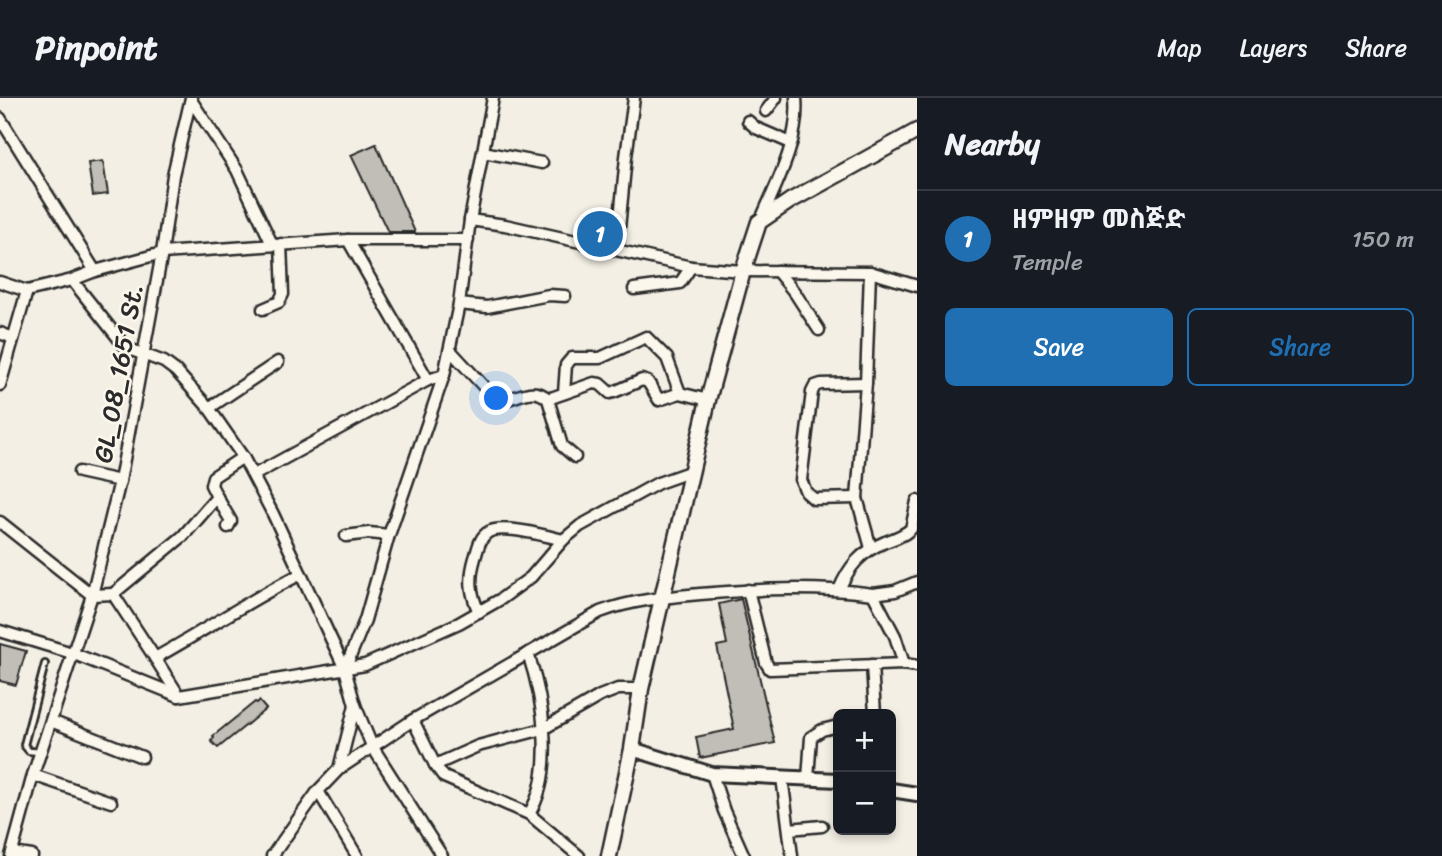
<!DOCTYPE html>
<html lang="en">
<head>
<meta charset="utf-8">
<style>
  body { margin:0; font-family:Sriracha,"Noto Sans Ethiopic",sans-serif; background:#242831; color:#f1f3f6 }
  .controls { position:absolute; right:21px; bottom:21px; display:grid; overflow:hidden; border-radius:10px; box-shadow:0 4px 10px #0003 }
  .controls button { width:63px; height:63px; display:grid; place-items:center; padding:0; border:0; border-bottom:2px solid #363941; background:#171b24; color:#f1f3f6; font:35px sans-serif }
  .you { position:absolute; left:497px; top:301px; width:24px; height:24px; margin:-18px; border:5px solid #fff; border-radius:50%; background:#1a73e8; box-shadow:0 0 0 10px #1a73e833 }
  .badge { display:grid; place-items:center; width:46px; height:46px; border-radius:50%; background:#1f6fb2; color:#fff; font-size:23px; font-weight:700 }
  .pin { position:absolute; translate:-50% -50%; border:4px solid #fff; box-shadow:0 2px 7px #0006 }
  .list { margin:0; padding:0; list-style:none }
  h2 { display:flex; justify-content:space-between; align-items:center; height:91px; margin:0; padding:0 28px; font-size:30px }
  h2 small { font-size:23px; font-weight:400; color:#9ea1a6 }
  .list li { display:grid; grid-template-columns:46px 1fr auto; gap:21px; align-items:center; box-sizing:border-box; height:98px; padding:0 28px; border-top:2px solid #363941 }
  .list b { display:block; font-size:26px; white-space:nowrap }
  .list p { margin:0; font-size:23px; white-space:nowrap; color:#9ea1a6 }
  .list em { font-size:23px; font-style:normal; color:#9ea1a6 }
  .actions { display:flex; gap:14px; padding:21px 28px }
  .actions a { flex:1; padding:16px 0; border:2px solid #1f6fb2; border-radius:10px; text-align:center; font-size:24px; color:#1f6fb2 }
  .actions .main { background:#1f6fb2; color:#fff }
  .map { position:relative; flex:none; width:917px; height:758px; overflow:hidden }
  header { display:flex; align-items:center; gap:42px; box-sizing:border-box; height:98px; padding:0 35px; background:#171b24; border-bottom:2px solid #363941 }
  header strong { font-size:33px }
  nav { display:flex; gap:38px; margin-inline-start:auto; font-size:24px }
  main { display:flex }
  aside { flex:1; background:#171b24 }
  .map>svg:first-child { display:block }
  .building { fill:#c0beb6; stroke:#2b2b2b; stroke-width:2 }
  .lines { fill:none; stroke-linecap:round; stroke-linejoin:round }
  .service-casing { stroke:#2b2b2b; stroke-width:10 }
  .minor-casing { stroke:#2b2b2b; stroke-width:15 }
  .tertiary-casing { stroke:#2b2b2b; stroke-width:18 }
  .secondary-casing { stroke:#2b2b2b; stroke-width:19 }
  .service { stroke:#fbf7ec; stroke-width:4.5 }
  .minor { stroke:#fbf7ec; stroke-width:10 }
  .tertiary { stroke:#fbf7ec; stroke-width:12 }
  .secondary { stroke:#fbf7ec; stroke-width:14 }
  .labels { text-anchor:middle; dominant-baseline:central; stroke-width:5; stroke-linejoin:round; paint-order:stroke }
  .street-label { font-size:26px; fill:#2b2b2b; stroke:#fbf7ec }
</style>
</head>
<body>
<header>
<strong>Pinpoint</strong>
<nav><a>Map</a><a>Layers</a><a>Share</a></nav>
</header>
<main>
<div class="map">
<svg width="917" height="758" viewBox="0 0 917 758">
  <rect width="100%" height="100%" fill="#f3efe4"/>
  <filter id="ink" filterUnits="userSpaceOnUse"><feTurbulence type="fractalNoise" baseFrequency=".0143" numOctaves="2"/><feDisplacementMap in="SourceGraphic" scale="14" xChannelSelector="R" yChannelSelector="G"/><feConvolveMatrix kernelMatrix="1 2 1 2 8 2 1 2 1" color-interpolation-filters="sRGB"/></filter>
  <g filter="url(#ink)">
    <!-- building -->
    <g class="building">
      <path d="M 376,46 L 415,134 L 388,134 L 351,57 Z"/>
      <path d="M 103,63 L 108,96 L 93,98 L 88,65 Z"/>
      <path d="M 741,501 L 775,645 L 700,660 L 696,639 L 734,631 L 717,548 L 727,546 L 719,506 Z"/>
      <path d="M 0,546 L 26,553 L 16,587 L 0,583 Z"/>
      <path d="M 259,603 L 266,611 L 218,650 L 211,643 L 214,640 L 213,638 L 255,604 L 257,605 Z"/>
    </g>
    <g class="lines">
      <!-- service casing -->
      <g class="service-casing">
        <path id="service" d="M 40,654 L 29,653 L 24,647 L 45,566"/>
      </g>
      <!-- minor casing -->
      <g class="minor-casing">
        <g id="minor">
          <path d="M 191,2 L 237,72 L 272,146"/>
          <path d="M 766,13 L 776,0"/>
          <path d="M 0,20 L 95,173"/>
          <path d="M 748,23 L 756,30 L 791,45"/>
          <path d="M 483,54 L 542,65"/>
          <path d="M 470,122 L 505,127 L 691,169 L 743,173 L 870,174 L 917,188"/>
          <path d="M 760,124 C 776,86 800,43 796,0"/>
          <path d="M 348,142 L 428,282"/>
          <path d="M 617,151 L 626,59 L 634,0"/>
          <path d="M 777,173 L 795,195 L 819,232"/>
          <path d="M 870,174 L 866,285 L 857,400 L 871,450"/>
          <path d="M 72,182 L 123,246 L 129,251 L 164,264 L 176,273 L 209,310 L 243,359 L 273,416 L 345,571 L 355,607 L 372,648 L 442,758"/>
          <path d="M 0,184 L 27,193 L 72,182 L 95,173 L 162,155 L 348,142 L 468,142"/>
          <path d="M 634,191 L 680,185 L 691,169"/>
          <path d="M 459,206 L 487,209 L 549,197 L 565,198"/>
          <path d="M 263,211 L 279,204 L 283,196 L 281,146"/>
          <path d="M 0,235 L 13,240"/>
          <path d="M 450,252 L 497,303 C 516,302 532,286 548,301 L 562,348 L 575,359"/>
          <path d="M 0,287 L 27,193"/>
          <path d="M 564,295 L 566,267 L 572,260 L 600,260 L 646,239 L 667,260 L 680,295 L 708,302"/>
          <path d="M 548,301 L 594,285 L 600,286 L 610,295 L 614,294 L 642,282 L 648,284 L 659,302 L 680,295"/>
          <path d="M 209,310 L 278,264"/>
          <path d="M 79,374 L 120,383"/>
          <path d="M 254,377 L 428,282 L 444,277"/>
          <path d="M 217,399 L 231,423 L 228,429"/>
          <path d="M 857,400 L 814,401 L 806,394 L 801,382 L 812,294 L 815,288 L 821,286 L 866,285"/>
          <path d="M 0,424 L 92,497 L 113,496 L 155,560"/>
          <path d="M 346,438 L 369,435 L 389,437"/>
          <path d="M 748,492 L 766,565 L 770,571 L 904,566 L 917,568"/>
          <path d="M 839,492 C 849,468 861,454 885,444 C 894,441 903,438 911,431 L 917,403"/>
          <path d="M 113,496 L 183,438 L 217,399 L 211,387 L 213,379 L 243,359"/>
          <path d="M 479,514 C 470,495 469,480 475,460 C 478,451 479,441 487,435 C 500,425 547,438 563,442"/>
          <path d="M 0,533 L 72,555 L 179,598 L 365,567 L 459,525 L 501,501 L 531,479 L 563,442 L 580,428 L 658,385 L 692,373"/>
          <path d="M 528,555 C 543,601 556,673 529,716"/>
          <path d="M 904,566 L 895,538 L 873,496 L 895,493 L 917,484"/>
          <path d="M 872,567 L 875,616"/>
          <path d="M 345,571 L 365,522 L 389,437 L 444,277 L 459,206 L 470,122 L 493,0"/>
          <path d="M 179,598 L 155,560 C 204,533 251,501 301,476"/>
          <path d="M 413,622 L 435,667 L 444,679 L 529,716 L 579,758"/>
          <path d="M 51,623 L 142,659"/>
          <path d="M 435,667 L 478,648 L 543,631 L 600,598 L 618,591 L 641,591"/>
          <path d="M 339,671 L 355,607"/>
          <path d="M 712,676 L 724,713 L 744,758"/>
          <path d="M 33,677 L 111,704"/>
          <path d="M 782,679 L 792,758"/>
          <path d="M 808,681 L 811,639 L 822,632 L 838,628"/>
          <path d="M 318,693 L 357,758"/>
          <path d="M 789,731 L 822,728"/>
          <path d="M 12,755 L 32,758"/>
          <path d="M 11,758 L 33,677 L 92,497 L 120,383 L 162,155 L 173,77 L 191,0"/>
          <path d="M 272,758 L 318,693 L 339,671 L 413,622 L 600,514 C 632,502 666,499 700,496 C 758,491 815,488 873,496"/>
        </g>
      </g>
      <!-- tertiary casing -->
      <g class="tertiary-casing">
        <g id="tertiary">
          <path d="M 632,651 L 712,676 L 838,682"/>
          <path d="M 891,692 L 917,696"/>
        </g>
      </g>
      <!-- secondary casing -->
      <g class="secondary-casing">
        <path id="secondary" d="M 609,758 L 632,651 L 641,591 L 708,302 L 743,173 L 759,124 L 790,103 L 917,33"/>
      </g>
      <!-- service -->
      <use href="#service" class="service"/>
      <!-- minor -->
      <use href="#minor" class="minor"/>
      <!-- tertiary -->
      <use href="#tertiary" class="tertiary"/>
      <!-- secondary -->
      <use href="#secondary" class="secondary"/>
    </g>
  </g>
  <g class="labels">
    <!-- street labels -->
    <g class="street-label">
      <text transform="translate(118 275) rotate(-80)">GL_08_1651 St.</text>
    </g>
  </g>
</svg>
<div class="controls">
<button>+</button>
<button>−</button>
</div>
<div class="you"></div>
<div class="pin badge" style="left:600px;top:136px">1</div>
</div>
<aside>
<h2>Nearby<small></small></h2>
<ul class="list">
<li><span class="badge">1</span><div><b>ዘምዘም መስጅድ</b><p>Temple</p></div><em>150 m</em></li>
</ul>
<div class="actions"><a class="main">Save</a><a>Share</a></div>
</aside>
</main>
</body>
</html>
